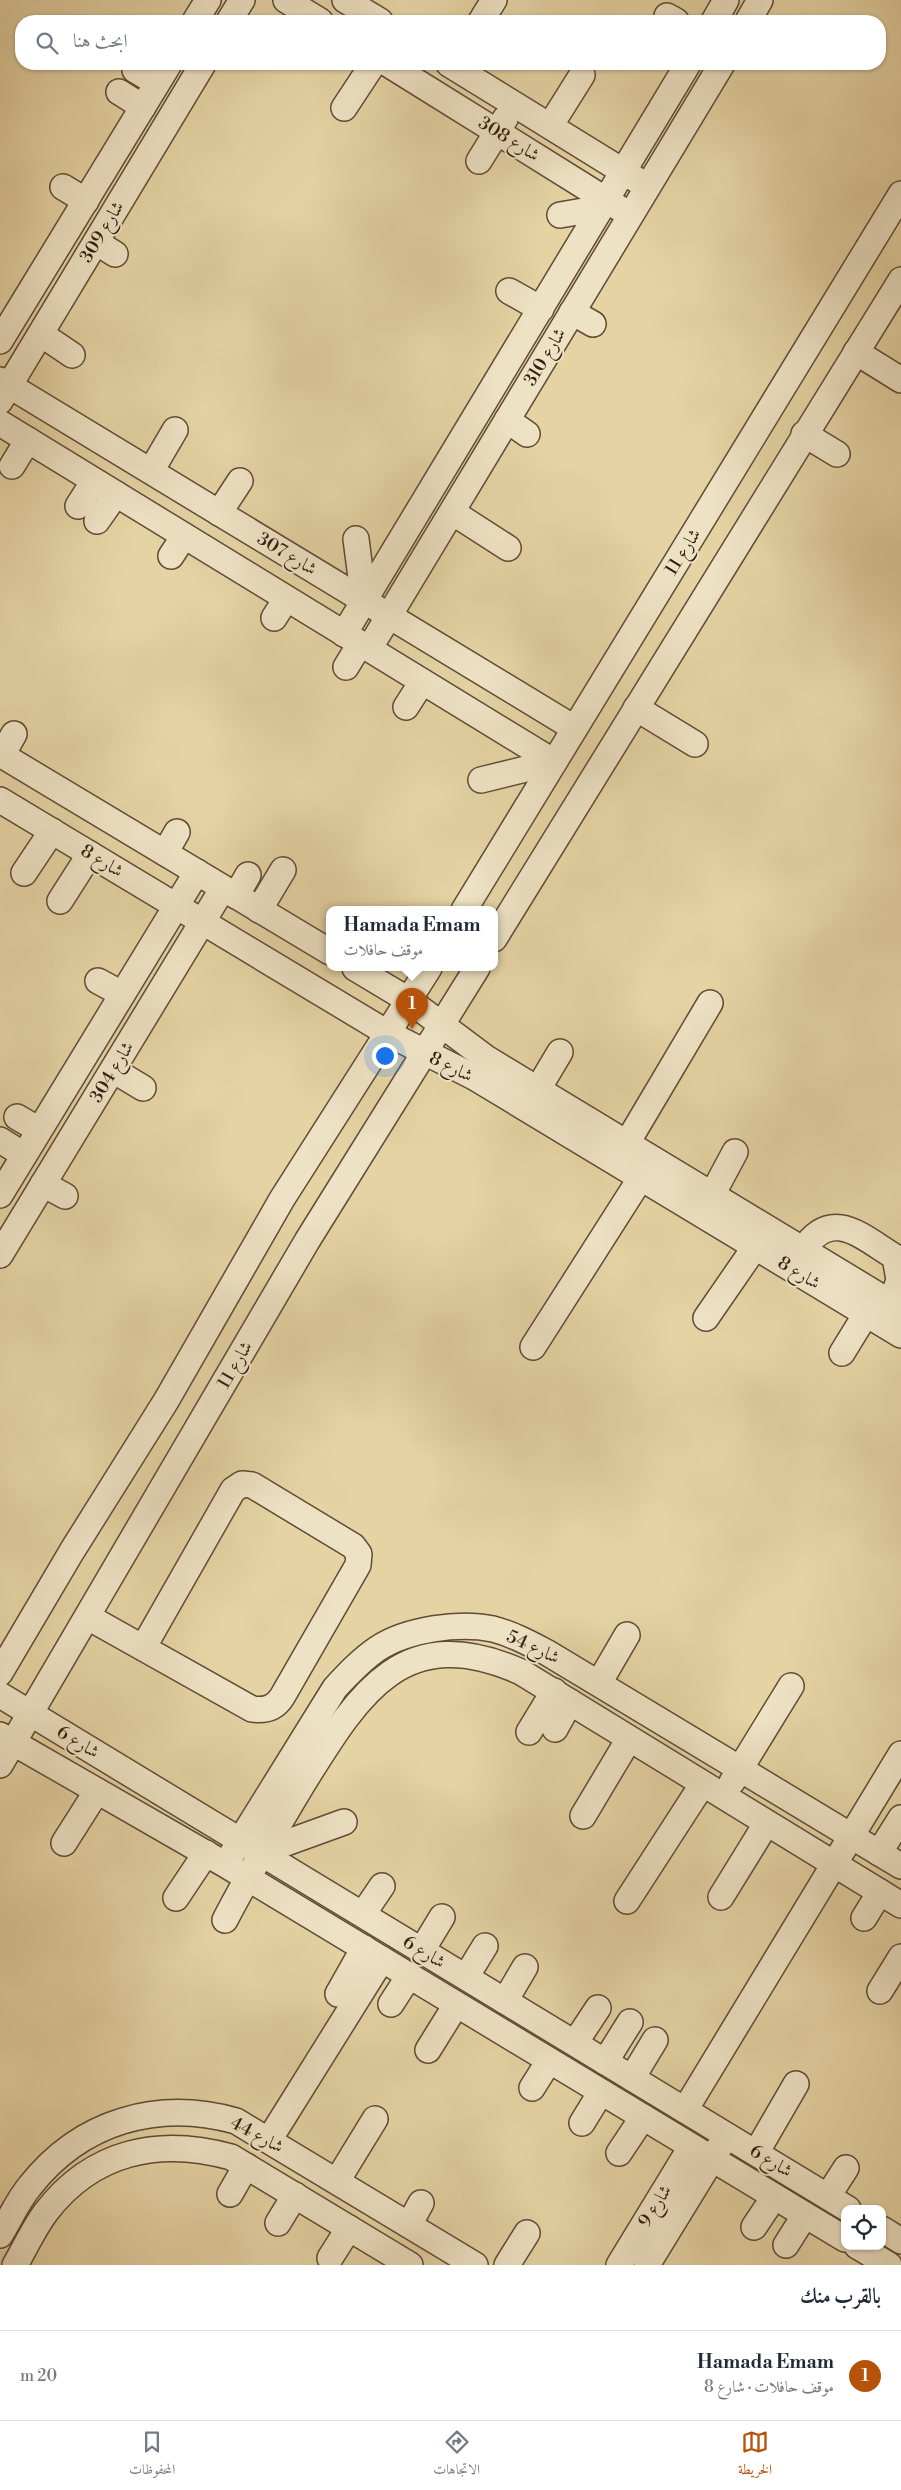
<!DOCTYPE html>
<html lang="ar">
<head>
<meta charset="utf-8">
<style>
  body { margin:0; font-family:"Libre Bodoni",Amiri,serif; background:#f2f2f3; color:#1f2937; direction:rtl }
  .controls { position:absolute; right:15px; bottom:15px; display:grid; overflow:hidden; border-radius:10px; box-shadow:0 1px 4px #0004 }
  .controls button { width:45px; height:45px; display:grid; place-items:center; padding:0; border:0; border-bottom:1px solid #e0e1e3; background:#fff; color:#1f2937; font:25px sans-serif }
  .you { position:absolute; left:384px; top:1055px; width:18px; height:18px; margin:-12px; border:4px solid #fff; border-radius:50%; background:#1a73e8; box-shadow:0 0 0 8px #1a73e833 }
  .badge { display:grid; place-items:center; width:32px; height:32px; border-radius:50%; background:#b45309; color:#fff; font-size:16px; font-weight:700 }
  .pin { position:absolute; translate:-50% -41px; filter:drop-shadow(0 1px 2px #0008) }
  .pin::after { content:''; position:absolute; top:26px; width:18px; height:15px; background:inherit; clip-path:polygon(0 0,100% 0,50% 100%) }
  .popup { position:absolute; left:326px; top:906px; width:172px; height:65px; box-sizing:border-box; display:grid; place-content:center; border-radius:10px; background:#fff; filter:drop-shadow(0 1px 4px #0005); font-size:16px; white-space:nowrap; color:#747a83 }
  .popup b { font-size:19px; color:#1f2937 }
  .popup::after { content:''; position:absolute; left:50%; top:100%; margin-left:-10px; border:10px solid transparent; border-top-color:#fff }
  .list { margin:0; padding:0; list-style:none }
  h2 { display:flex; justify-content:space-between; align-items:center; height:65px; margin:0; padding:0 20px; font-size:21px }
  h2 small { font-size:16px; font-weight:400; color:#747a83 }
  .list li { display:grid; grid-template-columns:32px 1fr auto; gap:15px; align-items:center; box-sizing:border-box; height:90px; padding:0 20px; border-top:1px solid #e0e1e3 }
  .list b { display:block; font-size:19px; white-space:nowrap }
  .list p { margin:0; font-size:16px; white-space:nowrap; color:#747a83 }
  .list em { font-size:16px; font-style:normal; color:#747a83 }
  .icon { flex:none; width:28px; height:28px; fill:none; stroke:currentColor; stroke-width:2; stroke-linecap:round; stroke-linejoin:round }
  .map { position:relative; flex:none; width:901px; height:2265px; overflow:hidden; direction:ltr }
  .search { position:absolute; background:#fff; box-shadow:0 1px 4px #0004; left:15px; right:15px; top:15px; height:55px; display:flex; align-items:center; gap:12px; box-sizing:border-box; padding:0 18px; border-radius:20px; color:#747a83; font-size:19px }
  .sheet { height:155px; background:#fff }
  nav { display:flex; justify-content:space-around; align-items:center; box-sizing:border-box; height:70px; border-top:1px solid #e0e1e3; background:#fff; font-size:14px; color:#747a83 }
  nav a { display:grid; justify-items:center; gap:2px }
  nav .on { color:#b45309 }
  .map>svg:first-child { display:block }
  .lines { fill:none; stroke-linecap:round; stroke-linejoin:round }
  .minor-casing { stroke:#5f4b36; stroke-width:28 }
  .minor { stroke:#eee2c4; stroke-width:25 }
  .labels { text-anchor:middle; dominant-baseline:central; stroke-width:4; stroke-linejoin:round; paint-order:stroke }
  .street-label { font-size:18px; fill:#321e11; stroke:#eee2c4 }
</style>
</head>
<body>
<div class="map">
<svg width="901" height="2265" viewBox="0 0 901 2265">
  <rect width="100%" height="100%" fill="#e5d3a4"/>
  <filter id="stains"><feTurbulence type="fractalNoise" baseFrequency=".004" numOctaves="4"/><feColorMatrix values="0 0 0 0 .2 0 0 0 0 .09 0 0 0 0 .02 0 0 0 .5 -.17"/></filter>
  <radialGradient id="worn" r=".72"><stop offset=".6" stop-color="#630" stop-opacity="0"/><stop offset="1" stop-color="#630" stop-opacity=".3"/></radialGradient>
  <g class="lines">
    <!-- minor casing -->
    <g class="minor-casing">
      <g id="minor">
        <path d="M 286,0 L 320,21"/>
        <path d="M 345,0 L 380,21"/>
        <path d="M 667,16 L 676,21"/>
        <path d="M 195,21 L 208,0"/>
        <path d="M 229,21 L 242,0"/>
        <path d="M 481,21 L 494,0"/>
        <path d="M 714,21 L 726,0"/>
        <path d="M 748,21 L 760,0"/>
        <path d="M 388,64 L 619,208"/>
        <path d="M 449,64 L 637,180"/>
        <path d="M 135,70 L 157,83"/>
        <path d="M 119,92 L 143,107"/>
        <path d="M 344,108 L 373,64"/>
        <path d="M 550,126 L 582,75"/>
        <path d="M 479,161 L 505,119"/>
        <path d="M 63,187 L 86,201"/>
        <path d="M 560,215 L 601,208"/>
        <path d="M 96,242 L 115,254"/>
        <path d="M 509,291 L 541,309"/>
        <path d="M 572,312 L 593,324"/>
        <path d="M 41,334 L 72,355"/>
        <path d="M 0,341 L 169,64"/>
        <path d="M 856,352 L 901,380"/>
        <path d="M 0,380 L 574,728"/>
        <path d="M 0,401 L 203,64"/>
        <path d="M 507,420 L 527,434"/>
        <path d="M 0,423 L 554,762"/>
        <path d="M 804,434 L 837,454"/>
        <path d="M 12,466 L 28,440"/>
        <path d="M 151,471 L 175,430"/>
        <path d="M 78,506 L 94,481"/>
        <path d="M 452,512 L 508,548"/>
        <path d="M 219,513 L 240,481"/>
        <path d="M 97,521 L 116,494"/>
        <path d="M 356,539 L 364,601"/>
        <path d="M 171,556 L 184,536"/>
        <path d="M 274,618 L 286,599"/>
        <path d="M 344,634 L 688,64"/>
        <path d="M 369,649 L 722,64"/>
        <path d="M 346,667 L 360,644"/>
        <path d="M 406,707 L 422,682"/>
        <path d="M 636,708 L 695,744"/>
        <path d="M 0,754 L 330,952"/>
        <path d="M 2,755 L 14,734"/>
        <path d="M 481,780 L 554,762"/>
        <path d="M 0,800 L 389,1034 L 474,1077 L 901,1335"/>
        <path d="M 165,853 L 177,832"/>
        <path d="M 24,873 L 52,831"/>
        <path d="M 236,896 L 248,875"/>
        <path d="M 60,901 L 90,854"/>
        <path d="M 259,910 L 283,870"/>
        <path d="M 464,910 L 901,194"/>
        <path d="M 494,939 L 901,280"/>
        <path d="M 355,968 L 410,1001 L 486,1058 L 901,1309"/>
        <path d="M 98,981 L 122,994"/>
        <path d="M 113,1070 L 143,1088"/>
        <path d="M 538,1089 L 560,1052"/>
        <path d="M 17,1117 L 39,1130"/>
        <path d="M 0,1140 L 24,1155"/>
        <path d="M 627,1143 L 710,1003"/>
        <path d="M 43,1184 L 65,1196"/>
        <path d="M 0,1195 L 197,872"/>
        <path d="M 712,1195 L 735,1152"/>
        <path d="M 803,1250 C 832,1206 862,1237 895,1257 L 899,1280 L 891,1303"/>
        <path d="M 0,1255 L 223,888"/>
        <path d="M 706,1318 L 755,1247"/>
        <path d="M 533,1347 L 649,1165"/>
        <path d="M 842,1353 L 866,1314"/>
        <path d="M 88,1617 L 252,1709 C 265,1711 275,1708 282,1697 L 358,1565 L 359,1554 L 353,1546 L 252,1485 L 242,1484 L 233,1490 L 143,1648"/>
        <path d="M 0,1673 L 72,1551 L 166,1401 L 282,1199 L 429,968"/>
        <path d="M 599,1683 L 627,1635"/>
        <path d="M 0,1695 L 848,2209"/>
        <path d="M 555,1729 L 570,1702"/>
        <path d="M 529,1732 L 554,1691"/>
        <path d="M 0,1735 L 226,1865 L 845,2239"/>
        <path d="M 0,1765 L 307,1241 L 477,968"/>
        <path d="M 732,1782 L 791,1686"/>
        <path d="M 583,1816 L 629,1739"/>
        <path d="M 64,1843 L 97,1791"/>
        <path d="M 261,1852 L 344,1822"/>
        <path d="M 879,1853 L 901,1818"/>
        <path d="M 232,1854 L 335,1688 C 348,1674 361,1660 377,1649 C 407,1629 459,1622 493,1629 C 512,1634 529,1643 546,1652 L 901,1866"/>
        <path d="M 721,1897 L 766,1824"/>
        <path d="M 176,1898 L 206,1853"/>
        <path d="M 627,1901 L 702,1785"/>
        <path d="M 363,1914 L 382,1886"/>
        <path d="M 864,1918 L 880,1892"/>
        <path d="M 225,1920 C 249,1874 275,1830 302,1785 C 358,1695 402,1619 521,1672 L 901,1905"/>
        <path d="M 422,1950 L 442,1917"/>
        <path d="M 466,1977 L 485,1946"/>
        <path d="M 880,1991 L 901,1957"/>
        <path d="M 338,1994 L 364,1948"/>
        <path d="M 505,2001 L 525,1967"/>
        <path d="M 391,2004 L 409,1976"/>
        <path d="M 575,2043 L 598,2008"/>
        <path d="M 428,2050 L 456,2005"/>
        <path d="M 605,2062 L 630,2022"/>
        <path d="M 632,2078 L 655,2040"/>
        <path d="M 532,2088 L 549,2061"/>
        <path d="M 685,2110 L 901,1754"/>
        <path d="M 582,2123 L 601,2092"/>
        <path d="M 269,2140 L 382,1959"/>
        <path d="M 619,2153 L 643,2117"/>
        <path d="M 756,2153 L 796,2084"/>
        <path d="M 337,2181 L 375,2119"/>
        <path d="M 230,2194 L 246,2166"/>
        <path d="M 828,2196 L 846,2168"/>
        <path d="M 278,2223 L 295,2195"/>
        <path d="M 409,2225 L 421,2203"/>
        <path d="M 754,2227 L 774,2197"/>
        <path d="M 882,2229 L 901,2241"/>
        <path d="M 0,2235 C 10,2219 18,2200 30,2186 C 81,2121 158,2099 236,2121 L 475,2265"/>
        <path d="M 786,2245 L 805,2215"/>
        <path d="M 857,2246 L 889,2265"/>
        <path d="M 330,2258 L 349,2228"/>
        <path d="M 15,2265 C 25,2248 34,2228 46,2212 C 93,2151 159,2137 231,2157 L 410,2265"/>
        <path d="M 507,2265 L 527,2233"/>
        <path d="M 619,2265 L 691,2147"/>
        <path d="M 647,2265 L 720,2146"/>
      </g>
    </g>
    <!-- minor -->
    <use href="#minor" class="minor"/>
  </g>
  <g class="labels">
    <!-- street labels -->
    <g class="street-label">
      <text transform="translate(509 139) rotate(32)">شارع 308</text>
      <text transform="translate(102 232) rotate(-59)">شارع 309</text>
      <text transform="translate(545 357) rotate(-59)">شارع 310</text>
      <text transform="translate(683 552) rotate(-58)">شارع 11</text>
      <text transform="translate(287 554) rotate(31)">شارع 307</text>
      <text transform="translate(102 861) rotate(31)">شارع 8</text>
      <text transform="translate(451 1067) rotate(26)">شارع 8</text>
      <text transform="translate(112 1072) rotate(-59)">شارع 304</text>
      <text transform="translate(799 1273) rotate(31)">شارع 8</text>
      <text transform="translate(235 1365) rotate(-60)">شارع 11</text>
      <text transform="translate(533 1647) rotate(25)">شارع 54</text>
      <text transform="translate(78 1742) rotate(31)">شارع 6</text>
      <text transform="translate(424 1952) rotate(31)">شارع 6</text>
      <text transform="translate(257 2135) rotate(28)">شارع 44</text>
      <text transform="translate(771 2161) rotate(31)">شارع 6</text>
      <text transform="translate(655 2206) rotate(-58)">شارع 9</text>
    </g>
  </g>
  <rect width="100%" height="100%" filter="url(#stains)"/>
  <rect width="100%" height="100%" fill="url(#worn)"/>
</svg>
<div class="controls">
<button><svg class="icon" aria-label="locate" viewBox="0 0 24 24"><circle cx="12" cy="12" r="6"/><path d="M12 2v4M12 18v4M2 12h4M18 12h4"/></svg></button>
</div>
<div class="you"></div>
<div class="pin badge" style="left:412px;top:1029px">1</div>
<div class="popup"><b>Hamada Emam</b>موقف حافلات</div>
<div class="search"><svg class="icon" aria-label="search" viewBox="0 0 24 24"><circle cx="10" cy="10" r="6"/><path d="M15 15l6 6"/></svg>ابحث هنا</div>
</div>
<section class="sheet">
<h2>بالقرب منك<small></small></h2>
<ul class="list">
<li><span class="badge">1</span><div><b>Hamada Emam</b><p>موقف حافلات · شارع 8</p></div><em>20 m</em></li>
</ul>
</section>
<nav>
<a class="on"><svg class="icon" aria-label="map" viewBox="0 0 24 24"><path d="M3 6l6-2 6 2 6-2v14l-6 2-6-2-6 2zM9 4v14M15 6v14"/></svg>الخريطة</a>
<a><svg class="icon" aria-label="directions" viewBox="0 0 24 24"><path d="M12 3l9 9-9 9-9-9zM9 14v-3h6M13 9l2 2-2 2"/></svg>الاتجاهات</a>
<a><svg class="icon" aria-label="saved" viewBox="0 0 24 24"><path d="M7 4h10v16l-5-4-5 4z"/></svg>المحفوظات</a>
</nav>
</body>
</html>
